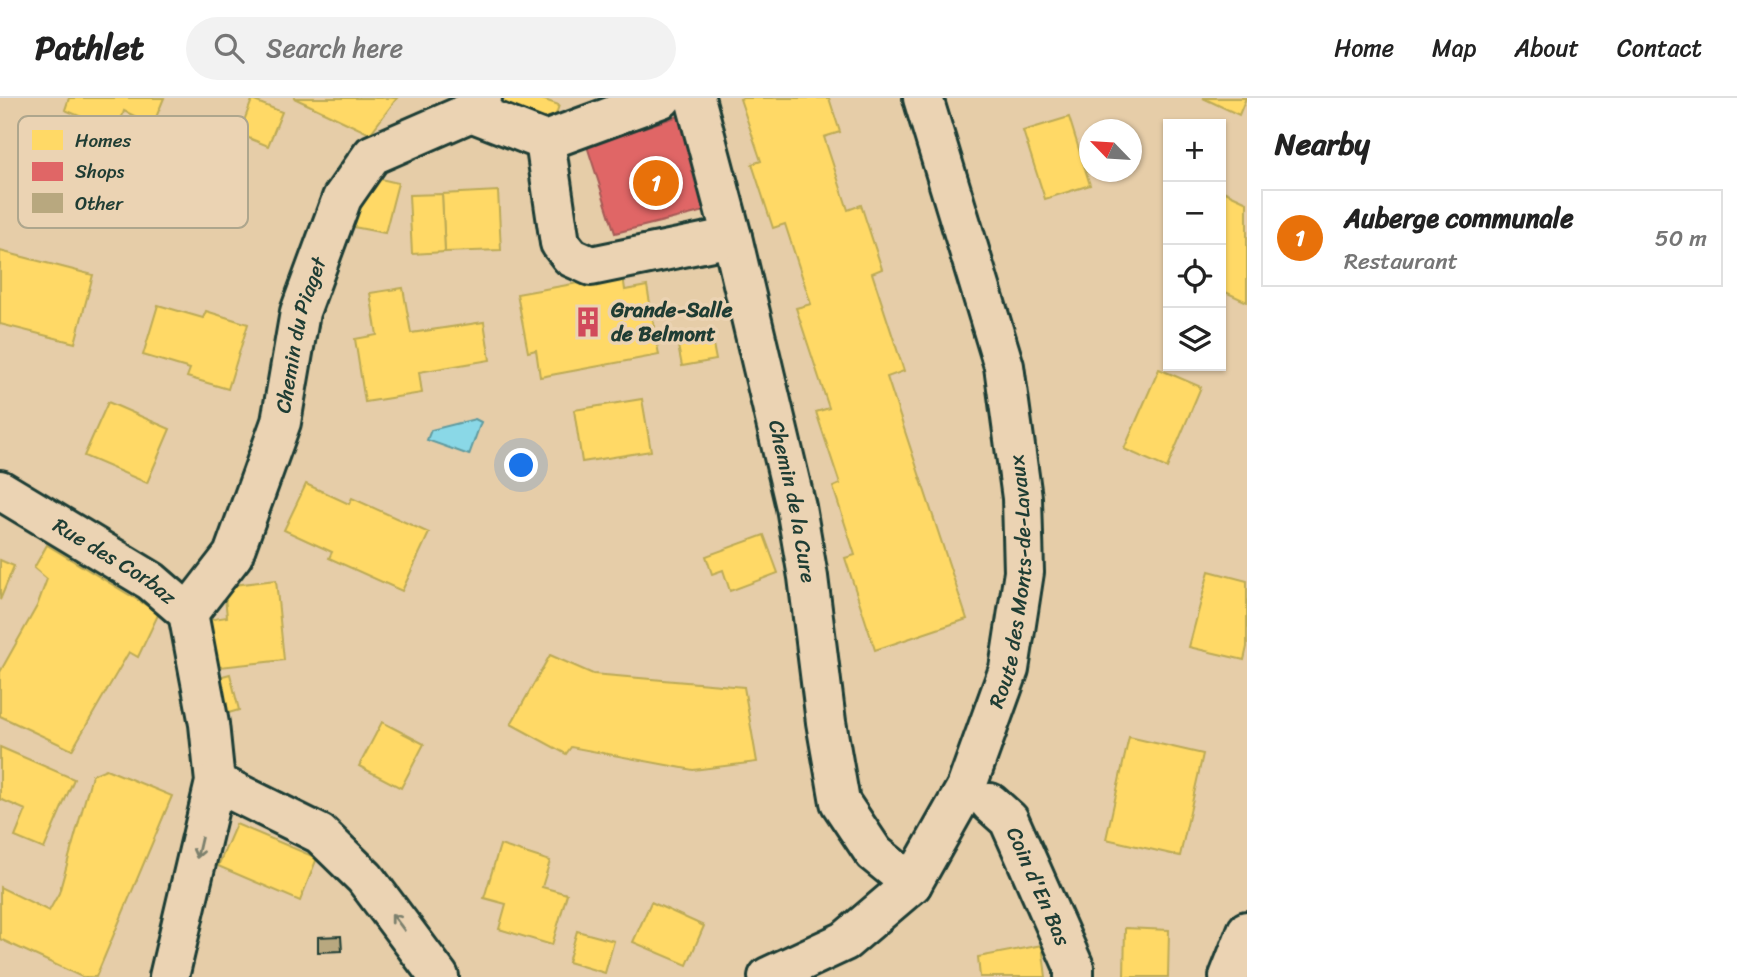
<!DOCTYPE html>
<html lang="en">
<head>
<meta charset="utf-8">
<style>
  body { margin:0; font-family:Sriracha,sans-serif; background:#f2f2f2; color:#222 }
  .controls { position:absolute; right:21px; top:21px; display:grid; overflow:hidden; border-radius:0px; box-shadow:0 2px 5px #0004 }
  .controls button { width:63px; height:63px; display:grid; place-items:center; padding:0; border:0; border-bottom:2px solid #e0e0e0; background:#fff; color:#222; font:35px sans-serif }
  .compass { position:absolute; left:1079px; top:21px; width:63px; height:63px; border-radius:50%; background:#fff; box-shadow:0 2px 5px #0004; rotate:295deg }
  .you { position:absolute; left:522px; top:368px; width:24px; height:24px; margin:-18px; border:5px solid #fff; border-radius:50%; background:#1a73e8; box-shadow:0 0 0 10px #1a73e833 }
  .badge { display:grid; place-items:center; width:46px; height:46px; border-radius:50%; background:#0f766e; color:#fff; font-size:23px; font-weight:700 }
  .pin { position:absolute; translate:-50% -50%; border:4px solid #fff; box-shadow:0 2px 7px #0006 }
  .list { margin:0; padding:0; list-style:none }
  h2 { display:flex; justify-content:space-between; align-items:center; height:91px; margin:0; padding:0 28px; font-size:30px }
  h2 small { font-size:23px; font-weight:400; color:#767676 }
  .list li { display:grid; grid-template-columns:46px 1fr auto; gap:21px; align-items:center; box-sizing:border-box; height:98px; margin:0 14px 14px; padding:0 14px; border:2px solid #e0e0e0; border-radius:0px }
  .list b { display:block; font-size:26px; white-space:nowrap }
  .list p { margin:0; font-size:23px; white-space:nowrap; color:#767676 }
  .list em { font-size:23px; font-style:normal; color:#767676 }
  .icon { flex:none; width:38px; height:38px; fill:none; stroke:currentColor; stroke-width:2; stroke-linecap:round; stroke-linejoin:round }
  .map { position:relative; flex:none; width:1247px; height:879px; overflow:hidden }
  header { display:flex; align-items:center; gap:42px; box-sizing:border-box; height:98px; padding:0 35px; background:#fff; border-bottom:2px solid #e0e0e0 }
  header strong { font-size:33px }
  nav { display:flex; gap:38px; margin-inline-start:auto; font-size:24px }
  .search { width:490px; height:63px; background:#f2f2f2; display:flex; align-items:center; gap:18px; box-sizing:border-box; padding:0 24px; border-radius:38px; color:#767676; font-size:26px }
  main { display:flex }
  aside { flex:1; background:#fff }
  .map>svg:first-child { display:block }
  .water { fill:#8ad8e7; stroke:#5f9a9f; stroke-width:2 }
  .homes { fill:#ffd966; stroke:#bcaa57; stroke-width:2 }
  .shops { fill:#e06666; stroke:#a65a57; stroke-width:2 }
  .building { fill:#b8a87f; stroke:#1f3d34; stroke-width:2 }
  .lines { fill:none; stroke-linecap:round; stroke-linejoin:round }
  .minor-casing { stroke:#1f3d34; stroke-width:44 }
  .minor { stroke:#ebd3b3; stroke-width:38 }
  .oneway { stroke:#7b806d }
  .labels { text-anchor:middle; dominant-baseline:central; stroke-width:7; stroke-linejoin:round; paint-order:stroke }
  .poi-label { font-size:21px; font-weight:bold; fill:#1f3d34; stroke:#ebd3b3; text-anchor:start }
  .street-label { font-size:21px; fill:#1f3d34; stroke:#ebd3b3 }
  .key { fill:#ebd3b3; stroke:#aea68d; stroke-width:2 }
  .key-label { font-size:19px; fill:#1f3d34 }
</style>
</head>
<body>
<header>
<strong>Pathlet</strong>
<div class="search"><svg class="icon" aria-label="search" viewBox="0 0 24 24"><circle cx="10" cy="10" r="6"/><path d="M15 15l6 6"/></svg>Search here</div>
<nav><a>Home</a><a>Map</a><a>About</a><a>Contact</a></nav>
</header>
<main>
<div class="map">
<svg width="1247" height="879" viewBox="0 0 1247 879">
  <rect width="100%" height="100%" fill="#e6cda8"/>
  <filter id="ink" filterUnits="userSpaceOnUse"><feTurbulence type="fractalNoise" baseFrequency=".0143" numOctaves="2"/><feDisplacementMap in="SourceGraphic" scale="14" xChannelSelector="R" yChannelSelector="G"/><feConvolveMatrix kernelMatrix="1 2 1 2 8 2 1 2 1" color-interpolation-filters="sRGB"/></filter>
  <g filter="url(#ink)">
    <!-- water -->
    <path class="water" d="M 475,321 L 481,324 L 469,357 L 427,342 L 431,332 Z"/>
    <!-- homes -->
    <g class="homes">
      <path d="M 69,0 L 164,0 L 153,27 L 124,13 L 117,34 L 65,12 Z"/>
      <path d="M 294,0 L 397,0 L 370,36 Z"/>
      <path d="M 504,0 L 539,0 L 559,7 L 553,26 L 501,8 Z"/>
      <path d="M 743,0 L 829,0 L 840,34 L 824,39 L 848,112 L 861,107 L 882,171 L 872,175 L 904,273 L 887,279 L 967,521 L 875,552 L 845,460 L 855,457 L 833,389 L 840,386 L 816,314 L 829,310 L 796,210 L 811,206 L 785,126 L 773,130 L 752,66 L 761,63 L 740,1 Z"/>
      <path d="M 1203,0 L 1246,0 L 1239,17 Z"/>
      <path d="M 252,2 L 282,14 L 268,48 L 239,36 Z"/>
      <path d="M 1069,19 L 1090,87 L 1045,101 L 1023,33 Z"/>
      <path d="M 363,77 L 398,85 L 385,135 L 343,127 Z"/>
      <path d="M 1221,92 L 1247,104 L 1247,204 L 1221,192 Z"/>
      <path d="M 498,93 L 501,152 L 445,154 L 442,96 Z"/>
      <path d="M 442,96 L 445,154 L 412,156 L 409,97 Z"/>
      <path d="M 0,153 L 93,177 L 75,245 L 0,226 Z"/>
      <path d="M 623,177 L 625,192 L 647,188 L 659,257 L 540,279 L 536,252 L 528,254 L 517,196 Z"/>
      <path d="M 403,190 L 411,235 L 484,224 L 490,262 L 419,274 L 422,295 L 365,304 L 355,241 L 377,237 L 370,195 Z"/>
      <path d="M 158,207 L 203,220 L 206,213 L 248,226 L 228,291 L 187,279 L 190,271 L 143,257 Z"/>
      <path d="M 712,241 L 716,262 L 682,268 L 678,248 Z"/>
      <path d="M 1159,271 L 1201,289 L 1167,370 L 1124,351 Z"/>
      <path d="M 642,301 L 651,353 L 582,364 L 574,312 Z"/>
      <path d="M 108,304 L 170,331 L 147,385 L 84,358 Z"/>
      <path d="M 306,386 L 349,406 L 352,400 L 429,435 L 402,493 L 329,460 L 332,454 L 284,432 Z"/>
      <path d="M 764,437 L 778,475 L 730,493 L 723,472 L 712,476 L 706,458 Z"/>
      <path d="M 47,447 L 159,515 L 138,559 L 129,554 L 72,652 L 0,618 L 0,574 L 37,508 L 47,481 L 34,470 Z"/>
      <path d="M 0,462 L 14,468 L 0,502 Z"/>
      <path d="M 1209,473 L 1247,483 L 1247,549 L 1244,562 L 1189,549 Z"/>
      <path d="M 276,482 L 284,562 L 211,570 L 207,522 L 227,519 L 224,488 Z"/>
      <path d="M 550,557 L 593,576 L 744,589 L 757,664 L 693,672 L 571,649 L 566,656 L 511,626 Z"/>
      <path d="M 230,576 L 239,612 L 225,616 L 215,580 Z"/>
      <path d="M 382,624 L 424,646 L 401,690 L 359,668 Z"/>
      <path d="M 1129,639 L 1203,656 L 1180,758 L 1106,741 Z"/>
      <path d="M 0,649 L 74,681 L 44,751 L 15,739 L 26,712 L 0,701 Z"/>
      <path d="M 106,671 L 172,698 L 96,879 L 82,879 L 0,841 L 0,789 L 49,813 L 59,795 L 92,677 Z"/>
      <path d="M 236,726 L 317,760 L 300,803 L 218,768 Z"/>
      <path d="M 500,747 L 550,763 L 542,789 L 567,796 L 552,847 L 499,831 L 506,806 L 484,800 Z"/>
      <path d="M 651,804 L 704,828 L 687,867 L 633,844 Z"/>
      <path d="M 1125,830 L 1169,832 L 1168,879 L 1124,879 Z"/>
      <path d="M 577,833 L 614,843 L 605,875 L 568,864 Z"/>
      <path d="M 1042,847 L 1046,879 L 980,879 L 978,859 Z"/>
    </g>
    <!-- shops -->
    <path class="shops" d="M 685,16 L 717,110 L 615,135 L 587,48 Z"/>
    <!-- building -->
    <path class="building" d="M 341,838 L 342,853 L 318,854 L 318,839 Z"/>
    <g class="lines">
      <!-- minor casing -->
      <g class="minor-casing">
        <g id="minor">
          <path d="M 482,0 L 471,14 L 545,43 L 662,0"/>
          <path id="s1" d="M 695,0 L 732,139 L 796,409 L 808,479 L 826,624 L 840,704 L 874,755 L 912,786"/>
          <path d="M 545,43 L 560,145 L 571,159 L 591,168 L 732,139"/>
          <path id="s2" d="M 0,392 L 151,483 L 188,515 L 209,626 L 215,684 L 169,879"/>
          <path id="s3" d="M 188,515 L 233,457 L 281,324 L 300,214 L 342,100 L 372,57 L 471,14"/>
          <path d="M 215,684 L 320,736 L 365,780 L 439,879"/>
          <path id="s4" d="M 990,705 L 1009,722 L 1074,869 L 1074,879"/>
          <path id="s5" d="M 768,879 L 845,843 L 912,786 L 966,690 L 1009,571 L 1024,474 L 1022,400 L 1004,268 L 923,0"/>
          <path d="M 1229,879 L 1247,833"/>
        </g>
      </g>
      <!-- minor -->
      <use href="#minor" class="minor"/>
    </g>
    <!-- one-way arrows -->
    <defs><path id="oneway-shaft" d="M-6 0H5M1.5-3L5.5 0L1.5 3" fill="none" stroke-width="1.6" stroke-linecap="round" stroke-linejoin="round" transform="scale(1.75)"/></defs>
    <g class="oneway">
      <use href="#oneway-shaft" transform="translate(199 750) rotate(103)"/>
      <use href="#oneway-shaft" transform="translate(398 824) rotate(-127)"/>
    </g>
  </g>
  <!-- icons -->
  <defs>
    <g id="building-bare" transform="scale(2.415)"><path d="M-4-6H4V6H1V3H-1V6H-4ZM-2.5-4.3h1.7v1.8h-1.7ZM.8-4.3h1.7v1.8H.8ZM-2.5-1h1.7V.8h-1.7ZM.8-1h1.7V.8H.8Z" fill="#d1495b" stroke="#ebd3b3" stroke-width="2.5" paint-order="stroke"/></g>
  </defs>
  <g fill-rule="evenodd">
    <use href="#building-bare" x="588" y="224"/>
  </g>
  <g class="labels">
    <!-- poi labels -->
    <g class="poi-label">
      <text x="611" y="212">Grande-Salle<tspan x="611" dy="24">de Belmont</tspan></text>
    </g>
    <!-- street labels -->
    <g class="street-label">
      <text stroke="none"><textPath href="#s3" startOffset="304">Chemin du Piaget</textPath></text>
      <text stroke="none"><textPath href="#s1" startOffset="415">Chemin de la Cure</textPath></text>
      <text stroke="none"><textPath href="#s2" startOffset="135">Rue des Corbaz</textPath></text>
      <text stroke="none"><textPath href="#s5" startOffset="497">Route des Monts-de-Lavaux</textPath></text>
      <text stroke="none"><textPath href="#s4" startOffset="98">Coin d'En Bas</textPath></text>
    </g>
  </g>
  <!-- legend -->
  <rect x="18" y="18" width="230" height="112" rx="10" class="key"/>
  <rect x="32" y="32" width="31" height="20" fill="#ffd966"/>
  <rect x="32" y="64" width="31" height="19" fill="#e06666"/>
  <rect x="32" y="95" width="31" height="20" fill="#b8a87f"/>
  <g class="key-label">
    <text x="75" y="49">Homes</text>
    <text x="75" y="80">Shops</text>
    <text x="75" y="112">Other</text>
  </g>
</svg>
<div class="controls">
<button>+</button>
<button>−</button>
<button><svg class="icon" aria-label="locate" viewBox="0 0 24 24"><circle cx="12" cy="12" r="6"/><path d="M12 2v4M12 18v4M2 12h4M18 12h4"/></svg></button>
<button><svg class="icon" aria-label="layers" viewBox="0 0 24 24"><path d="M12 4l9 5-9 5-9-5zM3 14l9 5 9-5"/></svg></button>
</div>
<svg class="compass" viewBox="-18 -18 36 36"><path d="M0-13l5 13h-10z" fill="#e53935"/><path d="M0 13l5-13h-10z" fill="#767676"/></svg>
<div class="you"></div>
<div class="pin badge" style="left:656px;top:85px;background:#e8710a">1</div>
</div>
<aside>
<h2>Nearby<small></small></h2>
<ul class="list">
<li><span class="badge" style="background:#e8710a">1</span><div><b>Auberge communale</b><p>Restaurant</p></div><em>50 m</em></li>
</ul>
</aside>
</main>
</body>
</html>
